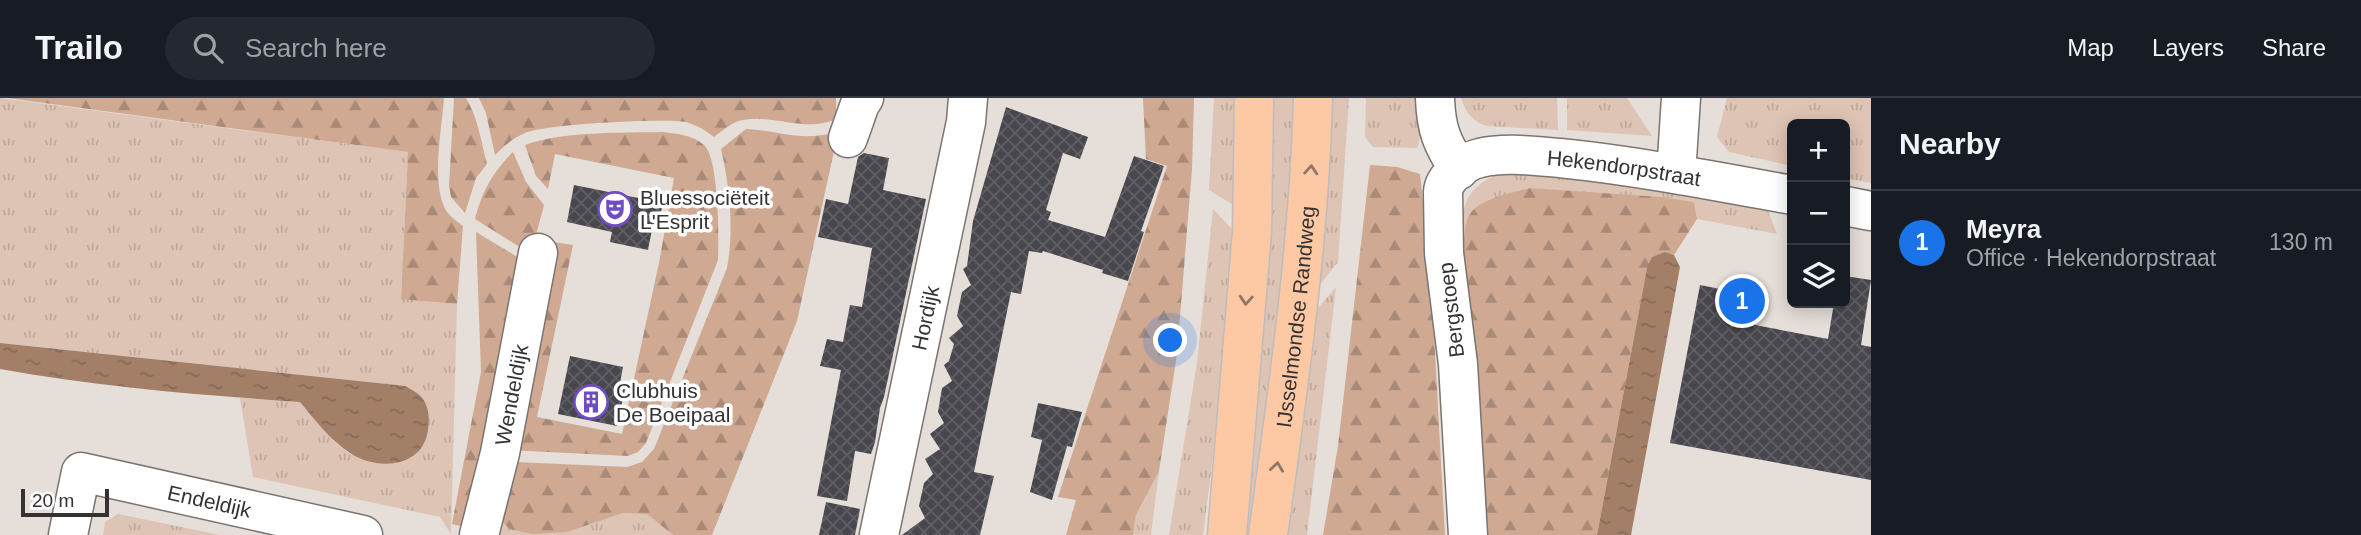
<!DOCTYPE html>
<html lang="en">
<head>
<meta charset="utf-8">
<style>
  body { margin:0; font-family:Arial,sans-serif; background:#242831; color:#f1f3f6 }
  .controls { position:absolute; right:21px; top:21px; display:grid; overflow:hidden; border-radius:10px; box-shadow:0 4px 18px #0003 }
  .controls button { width:63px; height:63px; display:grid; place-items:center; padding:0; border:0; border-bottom:2px solid #363941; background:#171b24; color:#f1f3f6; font:35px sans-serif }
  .scale { position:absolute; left:21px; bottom:18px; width:88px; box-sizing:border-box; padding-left:7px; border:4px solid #353231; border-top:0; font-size:19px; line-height:24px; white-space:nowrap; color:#353231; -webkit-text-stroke:5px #fff; paint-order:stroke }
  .you { position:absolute; left:1171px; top:243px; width:24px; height:24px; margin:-18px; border:5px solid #fff; border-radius:50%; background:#1a73e8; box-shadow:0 0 0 10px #1a73e833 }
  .badge { display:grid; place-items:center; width:46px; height:46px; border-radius:50%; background:#1a73e8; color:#fff; font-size:23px; font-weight:700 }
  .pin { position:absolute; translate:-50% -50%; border:4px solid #fff; box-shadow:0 2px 7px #0006 }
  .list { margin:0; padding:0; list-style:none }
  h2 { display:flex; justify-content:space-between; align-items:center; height:91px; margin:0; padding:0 28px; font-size:30px }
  h2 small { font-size:23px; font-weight:400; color:#9ea1a6 }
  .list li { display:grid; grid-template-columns:46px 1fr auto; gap:21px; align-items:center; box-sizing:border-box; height:105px; padding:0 28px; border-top:2px solid #363941 }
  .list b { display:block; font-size:26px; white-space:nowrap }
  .list p { margin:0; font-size:23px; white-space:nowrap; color:#9ea1a6 }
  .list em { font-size:23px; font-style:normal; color:#9ea1a6 }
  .icon { flex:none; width:38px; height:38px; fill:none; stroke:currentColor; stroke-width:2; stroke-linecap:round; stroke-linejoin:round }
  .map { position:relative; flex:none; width:1871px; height:437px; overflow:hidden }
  header { display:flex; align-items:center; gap:42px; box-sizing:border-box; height:98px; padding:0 35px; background:#171b24; border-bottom:2px solid #363941 }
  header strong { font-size:33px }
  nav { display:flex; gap:38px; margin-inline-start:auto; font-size:24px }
  .search { width:490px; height:63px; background:#242831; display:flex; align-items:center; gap:18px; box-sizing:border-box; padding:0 24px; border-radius:38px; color:#9ea1a6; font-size:26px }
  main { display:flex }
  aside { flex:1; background:#171b24 }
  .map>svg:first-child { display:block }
  .grass { fill:url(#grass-tufts) }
  .forest { fill:url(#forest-firs) }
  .water { fill:url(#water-ripples) }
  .building { fill:url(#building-cross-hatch) }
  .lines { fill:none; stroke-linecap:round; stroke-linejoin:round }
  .minor-casing { stroke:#7b7470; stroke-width:41 }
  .major-casing { stroke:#bebdbd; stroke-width:41 }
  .minor { stroke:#fff; stroke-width:38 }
  .major { stroke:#fdc8a4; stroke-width:38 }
  .oneway { stroke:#8f7665 }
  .labels { text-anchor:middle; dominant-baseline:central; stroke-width:7; stroke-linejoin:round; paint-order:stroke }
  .street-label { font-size:21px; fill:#353231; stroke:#fff }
  .poi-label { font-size:21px; fill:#353231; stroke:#fff; text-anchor:start }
</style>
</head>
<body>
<header>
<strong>Trailo</strong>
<div class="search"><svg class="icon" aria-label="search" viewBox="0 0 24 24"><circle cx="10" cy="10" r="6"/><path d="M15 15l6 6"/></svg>Search here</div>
<nav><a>Map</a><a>Layers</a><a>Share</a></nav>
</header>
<main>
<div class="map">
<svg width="1871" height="437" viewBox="0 0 1871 437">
  <defs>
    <pattern id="grass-tufts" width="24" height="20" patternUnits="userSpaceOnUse" patternTransform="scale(1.75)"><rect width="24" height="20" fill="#dec4b4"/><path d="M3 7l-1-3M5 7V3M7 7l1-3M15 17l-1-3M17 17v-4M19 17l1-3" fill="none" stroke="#bfa99b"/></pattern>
    <pattern id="forest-firs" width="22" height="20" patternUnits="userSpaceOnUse" patternTransform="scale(1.75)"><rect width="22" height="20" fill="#cfa992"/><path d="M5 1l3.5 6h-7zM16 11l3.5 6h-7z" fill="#a98a78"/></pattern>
    <pattern id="water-ripples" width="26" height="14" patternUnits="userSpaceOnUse" patternTransform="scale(1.75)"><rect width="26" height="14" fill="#a37f68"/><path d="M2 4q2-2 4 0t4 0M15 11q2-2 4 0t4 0" fill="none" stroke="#866956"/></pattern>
    <pattern id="building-cross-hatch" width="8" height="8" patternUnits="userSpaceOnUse" patternTransform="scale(1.75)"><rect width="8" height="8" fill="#47474d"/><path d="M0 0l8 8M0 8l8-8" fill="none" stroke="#606064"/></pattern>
  </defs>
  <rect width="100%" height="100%" fill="#e5ded9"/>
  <!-- grass -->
  <g class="grass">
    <path d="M 0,0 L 408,54 L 401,200 L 457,206 L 451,436 L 440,419 L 253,379 L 240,300 L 301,304 L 336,345 L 352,357 L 406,288 L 0,245 Z"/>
    <path d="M 1214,0 L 1240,0 L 1238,110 L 1209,92 Z"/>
    <path d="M 1271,0 L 1296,0 L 1282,189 L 1253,437 L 1237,437 Z"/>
    <path d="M 1328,0 L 1349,0 L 1338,164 L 1318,189 Z"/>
    <path d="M 1366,0 L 1419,0 L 1421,37 L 1417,50 L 1373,49 L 1365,39 Z"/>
    <path d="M 1461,0 L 1557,0 L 1558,32 L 1487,28 C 1472,23 1466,15 1461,0 Z"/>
    <path d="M 1567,0 L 1627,0 L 1652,38 L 1567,32 Z"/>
    <path d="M 1727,0 L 1871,0 L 1871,85 L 1845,80 L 1845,26 L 1792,26 L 1792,68 L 1729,54 L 1717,39 Z"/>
    <path d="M 1518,71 L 1764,103 L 1777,136 L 1697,121 L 1694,104 L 1530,90 L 1485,105 L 1470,115 L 1463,176 C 1460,122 1452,84 1518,71 Z"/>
    <path d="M 1213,111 L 1233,132 L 1234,159 L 1224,273 L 1203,437 L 1169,437 L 1197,265 Z"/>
    <path d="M 1336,189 L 1307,437 L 1281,437 L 1312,217 Z"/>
    <path d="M 1159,373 L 1151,437 L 1133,437 L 1136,417 Z"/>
    <path d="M 623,415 L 647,416 L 673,437 L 492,437 L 496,418 L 598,423 Z"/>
    <path d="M 118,416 L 220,437 L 103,437 L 105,424 Z"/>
  </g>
  <!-- forest -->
  <g class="forest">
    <path d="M 7,0 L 444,0 C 442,30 430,88 447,114 C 451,119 458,124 463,128 L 457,206 L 401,201 L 408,54 Z"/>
    <path d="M 454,0 L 466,0 C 478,20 481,43 487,66 L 476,80 L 465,115 L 451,99 L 449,88 Z"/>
    <path d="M 479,0 L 836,0 L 836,21 C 806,35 774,16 743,22 C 733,23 722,33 714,39 C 705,32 697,27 686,24 C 662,20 546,26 525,35 C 513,40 504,48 495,57 L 486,15 Z"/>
    <path d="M 1143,0 L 1194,0 L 1192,71 L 1177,256 L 1159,373 L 1136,417 L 1133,437 L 1066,437 L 1076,402 L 1058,399 L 1167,68 L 1146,61 Z"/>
    <path d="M 746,31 C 782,33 799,44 837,34 L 836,44 L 797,223 L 712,437 L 673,437 L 647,416 L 623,415 L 567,434 L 532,436 L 510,431 L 496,418 L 515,364 L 627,369 L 642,364 L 654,351 L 727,170 C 734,133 730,89 721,51 Z"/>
    <path d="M 663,34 C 677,36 693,37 704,47 C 719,60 719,141 718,162 L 646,345 L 638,354 L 628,358 L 507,352 L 547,143 L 573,147 L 537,319 L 622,336 L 659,165 L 674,80 L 555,56 L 548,91 L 536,78 L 525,47 C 563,33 621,35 663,34 Z"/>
    <path d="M 513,54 L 526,84 L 544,107 L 531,156 L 475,121 C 482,93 493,74 513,54 Z"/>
    <path d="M 1370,67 L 1397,69 L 1420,76 L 1431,182 L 1445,437 L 1323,437 L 1338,348 Z"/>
    <path d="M 1530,90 L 1660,99 L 1694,104 L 1697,121 L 1674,157 L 1665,154 L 1647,170 L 1597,437 L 1482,437 L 1463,176 C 1464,161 1462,127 1470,116 C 1479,101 1515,94 1530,90 Z"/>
    <path d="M 476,134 L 529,166 L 478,432 L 452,426 L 481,274 Z"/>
  </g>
  <!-- water -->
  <g class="water">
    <path d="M 1665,154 L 1674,157 L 1680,169 L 1631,437 L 1597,437 L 1647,170 L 1652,159 Z"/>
    <path d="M 0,245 L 406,288 C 411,292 419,295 423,301 C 430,312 429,321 428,332 C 423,370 377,373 350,355 C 330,342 315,322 300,304 C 200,297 100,289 0,271 Z"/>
  </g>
  <!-- building -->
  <g class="building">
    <path d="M 1006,9 L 1088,39 L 1080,61 L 1063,55 L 1046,112 L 1051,114 L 1048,122 L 1105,139 L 1134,58 L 1164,68 L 1141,133 L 1144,134 L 1128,183 L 1102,175 L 1103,172 L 1043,153 L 1042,155 L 1029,153 L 1021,196 L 1011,194 L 974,374 L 994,378 L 980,437 L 902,437 L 925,420 L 919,408 L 924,385 L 933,376 L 925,361 L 940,351 L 930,336 L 944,325 L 938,314 L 942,290 L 952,283 L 944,267 L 949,263 L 954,246 L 949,240 L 963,228 L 957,218 L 962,194 L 971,187 L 963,171 L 967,168 L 973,123 Z"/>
    <path d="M 864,55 L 889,60 L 883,92 L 926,101 L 884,299 L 880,310 L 875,344 L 871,356 L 855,353 L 847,403 L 817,398 L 841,272 L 820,268 L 827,241 L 843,244 L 850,207 L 862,209 L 872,150 L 818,139 L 826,101 L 848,106 L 858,59 Z"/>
    <path d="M 574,87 L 663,105 L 658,127 L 653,126 L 648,152 L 610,144 L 612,134 L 567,124 Z"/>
    <path d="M 1845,178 L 1871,182 L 1861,247 L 1871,249 L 1871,382 L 1670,345 L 1700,187 L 1745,196 L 1744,203 L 1758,206 L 1755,227 L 1828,241 L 1834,205 L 1845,205 Z"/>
    <path d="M 570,258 L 623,269 L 619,290 L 625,291 L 617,328 L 558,316 Z"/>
    <path d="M 1038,305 L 1082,314 L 1072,349 L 1067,348 L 1052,402 L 1030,394 L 1042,342 L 1031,339 Z"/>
    <path d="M 826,404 L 860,411 L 855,437 L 819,437 Z"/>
  </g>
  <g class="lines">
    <!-- minor casing -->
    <g class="minor-casing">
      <g id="minor">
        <path d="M 1435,0 C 1436,32 1442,45 1459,72"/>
        <path d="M 848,40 L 860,6 L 864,0"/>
        <path d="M 1676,76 L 1681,0"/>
        <path d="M 1845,108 L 1871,113"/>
        <path id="s1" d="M 68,437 L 81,374 L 363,437"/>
        <path id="s2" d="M 479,437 L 500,355 L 538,155"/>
        <path id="s3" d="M 879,437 L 966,24 L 968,0"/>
        <path id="s4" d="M 1468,437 L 1458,266 L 1444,155 L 1443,94 C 1444,79 1465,63 1480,60 C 1504,54 1535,58 1560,60 C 1638,68 1715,83 1792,97"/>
      </g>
    </g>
    <!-- major casing -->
    <g class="major-casing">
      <g id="major">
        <path d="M 1227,437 L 1252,134 L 1254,0"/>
        <path id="s5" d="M 1268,437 C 1288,292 1309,147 1313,0"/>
      </g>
    </g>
    <!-- minor -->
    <use href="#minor" class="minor"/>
    <!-- major -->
    <use href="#major" class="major"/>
  </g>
  <!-- one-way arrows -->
  <defs><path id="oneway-chevron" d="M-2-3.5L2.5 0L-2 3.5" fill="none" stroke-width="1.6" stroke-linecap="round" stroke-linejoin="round" transform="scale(1.75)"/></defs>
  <g class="oneway">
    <use href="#oneway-chevron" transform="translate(1311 72) rotate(-86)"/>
    <use href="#oneway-chevron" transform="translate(1246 202) rotate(94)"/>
    <use href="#oneway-chevron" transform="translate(1277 369) rotate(-82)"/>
  </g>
  <!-- icons -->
  <defs>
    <g id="theatre-ring" transform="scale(1.75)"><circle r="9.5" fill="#fff" stroke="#6f4bc4" stroke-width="1.5"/><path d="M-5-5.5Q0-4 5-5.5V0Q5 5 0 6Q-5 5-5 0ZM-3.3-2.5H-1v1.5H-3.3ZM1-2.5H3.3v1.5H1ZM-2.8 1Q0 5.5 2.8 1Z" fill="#6f4bc4"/></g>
    <g id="building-ring" transform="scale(1.75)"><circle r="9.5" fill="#fff" stroke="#6f4bc4" stroke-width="1.5"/><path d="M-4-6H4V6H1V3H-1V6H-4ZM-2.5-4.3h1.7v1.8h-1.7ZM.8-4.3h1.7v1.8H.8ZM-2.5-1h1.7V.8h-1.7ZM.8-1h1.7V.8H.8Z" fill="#6f4bc4"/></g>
  </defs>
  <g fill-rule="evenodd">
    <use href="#theatre-ring" x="615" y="111"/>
    <use href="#building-ring" x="591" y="304"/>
  </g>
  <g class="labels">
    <!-- street labels -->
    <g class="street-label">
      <text stroke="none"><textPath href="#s4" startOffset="542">Hekendorpstraat</textPath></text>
      <text transform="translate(1451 212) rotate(-97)">Bergstoep</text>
      <text stroke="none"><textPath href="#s3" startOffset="222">Hordijk</textPath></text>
      <text stroke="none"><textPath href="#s5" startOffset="220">IJsselmondse Randweg</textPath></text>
      <text stroke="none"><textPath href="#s2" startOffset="144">Wendeldijk</textPath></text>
      <text stroke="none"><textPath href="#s1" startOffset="196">Endeldijk</textPath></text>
    </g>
    <!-- poi labels -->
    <g class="poi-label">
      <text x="640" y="99">Bluessociëteit<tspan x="640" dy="24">L'Esprit</tspan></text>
      <text x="616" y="292">Clubhuis<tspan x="616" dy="24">De Boeipaal</tspan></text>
    </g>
  </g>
</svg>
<div class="controls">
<button>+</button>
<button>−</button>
<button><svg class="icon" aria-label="layers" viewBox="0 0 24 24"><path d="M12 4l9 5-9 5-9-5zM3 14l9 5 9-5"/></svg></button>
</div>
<div class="scale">20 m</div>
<div class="you"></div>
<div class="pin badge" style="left:1742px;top:203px">1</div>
</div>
<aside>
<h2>Nearby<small></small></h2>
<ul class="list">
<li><span class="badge">1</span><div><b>Meyra</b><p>Office · Hekendorpstraat</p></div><em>130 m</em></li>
</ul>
</aside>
</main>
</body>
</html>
